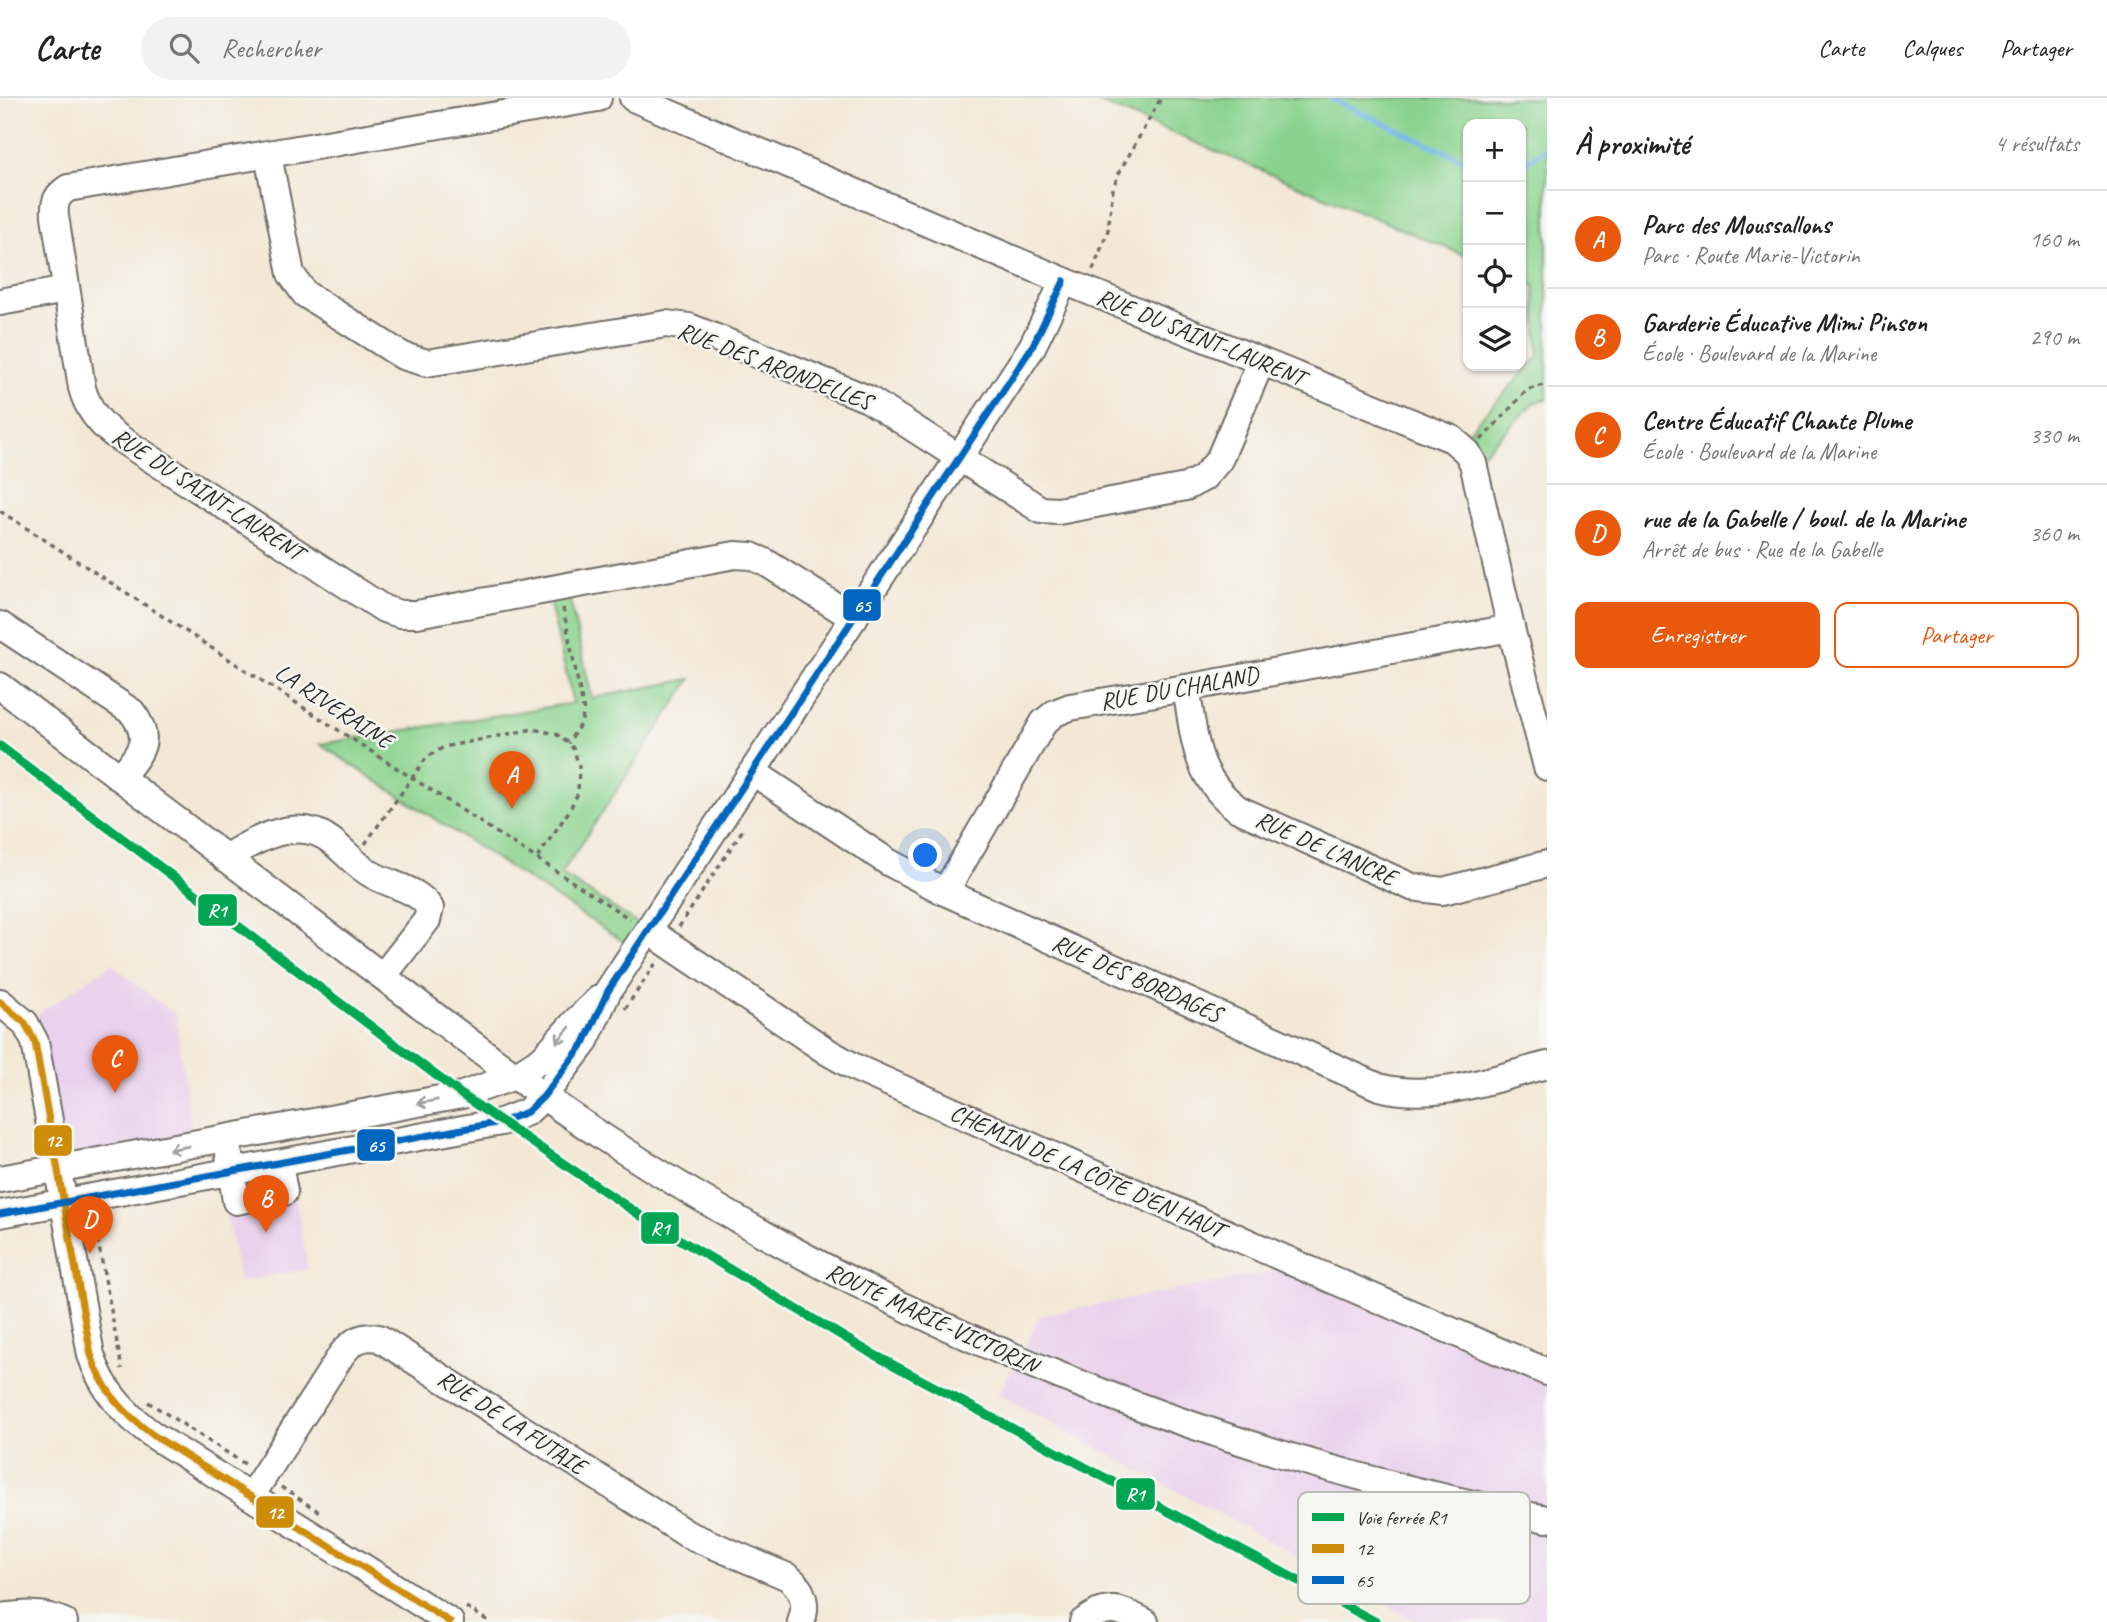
<!DOCTYPE html>
<html lang="fr">
<head>
<meta charset="utf-8">
<style>
  body { margin:0; font-family:Caveat,sans-serif; background:#f2f2f2; color:#222 }
  .controls { position:absolute; right:21px; top:21px; display:grid; overflow:hidden; border-radius:14px; box-shadow:0 2px 5px #0004 }
  .controls button { width:63px; height:63px; display:grid; place-items:center; padding:0; border:0; border-bottom:2px solid #e0e0e0; background:#fff; color:#222; font:35px sans-serif }
  .you { position:absolute; left:926px; top:758px; width:24px; height:24px; margin:-18px; border:5px solid #fff; border-radius:50%; background:#1a73e8; box-shadow:0 0 0 10px #1a73e833 }
  .badge { display:grid; place-items:center; width:46px; height:46px; border-radius:50%; background:#ea580c; color:#fff; font-size:23px; font-weight:700 }
  .pin { position:absolute; translate:-50% -58px; filter:drop-shadow(0 2px 4px #0008) }
  .pin::after { content:''; position:absolute; top:37px; width:24px; height:21px; background:inherit; clip-path:polygon(0 0,100% 0,50% 100%) }
  .list { margin:0; padding:0; list-style:none }
  h2 { display:flex; justify-content:space-between; align-items:center; height:91px; margin:0; padding:0 28px; font-size:30px }
  h2 small { font-size:23px; font-weight:400; color:#767676 }
  .list li { display:grid; grid-template-columns:46px 1fr auto; gap:21px; align-items:center; box-sizing:border-box; height:98px; padding:0 28px; border-top:2px solid #e0e0e0 }
  .list b { display:block; font-size:26px; white-space:nowrap }
  .list p { margin:0; font-size:23px; white-space:nowrap; color:#767676 }
  .list em { font-size:23px; font-style:normal; color:#767676 }
  .actions { display:flex; gap:14px; padding:21px 28px }
  .actions a { flex:1; padding:16px 0; border:2px solid #ea580c; border-radius:14px; text-align:center; font-size:24px; color:#ea580c }
  .actions .main { background:#ea580c; color:#fff }
  .icon { flex:none; width:38px; height:38px; fill:none; stroke:currentColor; stroke-width:2; stroke-linecap:round; stroke-linejoin:round }
  .map { position:relative; flex:none; width:1547px; height:1524px; overflow:hidden }
  header { display:flex; align-items:center; gap:42px; box-sizing:border-box; height:98px; padding:0 35px; background:#fff; border-bottom:2px solid #e0e0e0 }
  header strong { font-size:33px }
  nav { display:flex; gap:38px; margin-inline-start:auto; font-size:24px }
  .search { width:490px; height:63px; background:#f2f2f2; display:flex; align-items:center; gap:18px; box-sizing:border-box; padding:0 24px; border-radius:38px; color:#767676; font-size:26px }
  main { display:flex }
  aside { flex:1; background:#fff }
  .map>svg:first-child { display:block }
  .built { fill:#ead1ed }
  .park { fill:#8ad38e; stroke:#5a7f5c; stroke-width:2 }
  .lines { fill:none; stroke-linecap:round; stroke-linejoin:round }
  .stream { stroke:#75b6ea; stroke-width:5 }
  .minor-casing { stroke:#716d67; stroke-width:30 }
  .path { stroke:#716d67; stroke-width:3.5; stroke-dasharray:5 5; stroke-linecap:butt }
  .minor { stroke:#fff; stroke-width:26 }
  .bus-1-casing { stroke:#f6f6f2; stroke-width:12 }
  .bus-2-casing { stroke:#f6f6f2; stroke-width:12 }
  .bus-1 { stroke:#ce8d09; stroke-width:7 }
  .bus-2 { stroke:#0065bd; stroke-width:7 }
  .rail-1-casing { stroke:#f6f6f2; stroke-width:14 }
  .rail-1 { stroke:#00a651; stroke-width:9 }
  .oneway { stroke:#a0a0a0 }
  .labels { text-anchor:middle; dominant-baseline:central; stroke-width:5; stroke-linejoin:round; paint-order:stroke }
  .street-label { font-size:24px; fill:#2b2b2b; stroke:#f6f6f2 }
  .key { fill:#f6f6f2; stroke:#b9b9b6; stroke-width:2 }
  .key-label { font-size:19px; fill:#2b2b2b }
  .line-badge { stroke:#f6f6f2; stroke-width:2.5 }
  .badge-label { font-size:19px; text-anchor:middle; font-weight:bold; fill:#fff }
</style>
</head>
<body>
<header>
<strong>Carte</strong>
<div class="search"><svg class="icon" aria-label="search" viewBox="0 0 24 24"><circle cx="10" cy="10" r="6"/><path d="M15 15l6 6"/></svg>Rechercher</div>
<nav><a>Carte</a><a>Calques</a><a>Partager</a></nav>
</header>
<main>
<div class="map">
<svg width="1547" height="1524" viewBox="0 0 1547 1524">
  <rect width="100%" height="100%" fill="#f6f6f2"/>
  <filter id="ink" filterUnits="userSpaceOnUse"><feTurbulence type="fractalNoise" baseFrequency=".0143" numOctaves="2"/><feDisplacementMap in="SourceGraphic" scale="14" xChannelSelector="R" yChannelSelector="G"/><feConvolveMatrix kernelMatrix="1 2 1 2 8 2 1 2 1" color-interpolation-filters="sRGB"/></filter>
  <filter id="wash" filterUnits="userSpaceOnUse"><feTurbulence type="fractalNoise" baseFrequency=".00686" numOctaves="4" result="noise"/><feDisplacementMap in="SourceGraphic" scale="28" xChannelSelector="R" yChannelSelector="G"/><feGaussianBlur stdDeviation="1.57" result="paint"/><feColorMatrix in="noise" values="0 0 0 0 0 0 0 0 0 0 0 0 0 0 0 0 0 1.4 0 .05"/><feComposite in="paint" operator="in"/></filter>
  <g filter="url(#wash)">
    <rect width="100%" height="100%" fill="#f3e8d6"/>
    <!-- built -->
    <g class="built">
      <path d="M 111,866 L 175,917 L 194,1048 L 58,1072 L 25,925 Z"/>
      <path d="M 293,1085 L 308,1171 L 239,1183 L 224,1099 Z"/>
      <path d="M 1292,1170 L 1547,1283 L 1547,1524 L 1419,1524 L 998,1296 L 1027,1245 L 1039,1218 Z"/>
    </g>
    <!-- park -->
    <g class="park">
      <path d="M 1089,0 L 1547,0 L 1547,302 L 1535,304 L 1483,355 L 1465,337 L 1539,258 L 1534,187 L 1521,181 L 1521,26 L 1468,26 L 1468,159 Z"/>
      <path d="M 567,489 L 592,600 L 691,581 L 561,776 L 649,833 L 636,852 L 320,646 L 573,605 L 547,493 Z"/>
    </g>
    <g class="lines">
      <!-- stream -->
      <g class="stream">
        <path d="M 1329,0 L 1468,64"/>
        <path d="M 1521,67 L 1524,66 L 1547,50"/>
      </g>
    </g>
  </g>
  <g filter="url(#ink)">
    <g class="lines">
      <!-- minor casing -->
      <g class="minor-casing">
        <g id="minor">
          <path d="M 598,0 L 68,90 C 56,98 54,104 55,118 L 82,290 C 88,312 100,327 119,340 L 384,511 L 400,516 L 417,516 L 735,457 L 751,458 L 765,464 L 854,520"/>
          <path d="M 633,0 L 1064,183 L 1452,341 L 1467,354 L 1473,365 L 1511,530 L 1547,669"/>
          <path d="M 268,57 L 291,176 L 305,196 L 403,258 L 427,265 L 666,226 L 689,229 L 868,301 L 1041,412 L 1058,413 L 1186,389 L 1203,380 L 1219,362 L 1261,264"/>
          <path d="M 0,204 L 66,192"/>
          <path d="M 0,527 L 132,614 C 154,643 139,655 120,680"/>
          <path d="M 0,588 C 123,682 247,776 370,869 C 449,928 526,989 609,1043 C 895,1228 1212,1358 1547,1421"/>
          <path d="M 1186,590 C 1195,640 1194,678 1238,711 L 1412,789 L 1443,793 L 1547,766"/>
          <path d="M 753,674 L 888,764 L 945,794 L 1379,989 C 1435,1004 1492,981 1547,967"/>
          <path d="M 225,760 C 255,742 297,717 330,742 C 344,752 355,767 371,776 C 391,788 417,790 430,810 L 427,822 L 383,878"/>
          <path d="M 945,794 L 1044,624 L 1055,615 L 1070,609 L 1186,590 L 1511,530"/>
          <path d="M 649,833 L 828,954 L 856,970 L 1310,1172 L 1547,1274"/>
          <path d="M 0,904 L 25,925 L 35,944 L 91,1257 C 103,1293 123,1315 153,1337 L 450,1524"/>
          <path d="M 229,1057 L 236,1103 L 284,1094 L 279,1066"/>
          <path d="M 0,1081 L 462,997 L 515,978 L 543,960 L 576,923 L 599,901"/>
          <path d="M 0,1116 L 501,1024 L 527,1014 L 543,999 L 584,945 L 608,893 L 1032,249 L 1064,183"/>
          <path d="M 251,1398 L 342,1256 C 352,1243 362,1237 379,1240 L 687,1436 L 788,1479 C 803,1491 808,1506 801,1524"/>
          <path d="M 0,1519 C 23,1516 43,1514 64,1524"/>
          <path d="M 1083,1524 C 1107,1505 1120,1511 1145,1524"/>
        </g>
      </g>
      <!-- path -->
      <g class="path">
        <path d="M 1093,172 L 1108,132 L 1113,91 L 1119,75 L 1161,0"/>
        <path d="M 1481,342 L 1527,292 L 1547,286"/>
        <path d="M 0,413 L 630,821"/>
        <path d="M 563,510 L 584,614 L 581,625 L 568,645"/>
        <path d="M 365,746 L 427,659 L 444,649 L 533,631 L 556,636 L 568,645 L 573,650 L 579,668 L 578,695 L 569,713 L 537,760"/>
        <path d="M 679,829 L 744,730"/>
        <path d="M 625,911 L 658,862"/>
        <path d="M 94,1122 L 122,1271"/>
        <path d="M 148,1304 L 248,1368"/>
        <path d="M 281,1389 L 321,1415"/>
        <path d="M 466,1509 L 490,1524"/>
      </g>
      <!-- minor -->
      <use href="#minor" class="minor"/>
      <!-- bus-1 casing -->
      <g class="bus-1-casing">
        <path id="bus-1" d="M 0,904 L 25,925 L 35,944 L 91,1257 C 103,1293 123,1315 153,1337 L 450,1524"/>
      </g>
      <!-- bus-2 casing -->
      <g class="bus-2-casing">
        <path id="bus-2" d="M 0,1116 L 501,1024 L 527,1014 L 543,999 L 584,945 L 608,893 L 1032,249 L 1064,183"/>
      </g>
      <!-- bus-1 -->
      <use href="#bus-1" class="bus-1"/>
      <!-- bus-2 -->
      <use href="#bus-2" class="bus-2"/>
      <!-- rail-1 casing -->
      <g class="rail-1-casing">
        <path id="rail-1" d="M 0,648 L 462,997 L 647,1122 L 869,1254 L 1376,1524"/>
      </g>
      <!-- rail-1 -->
      <use href="#rail-1" class="rail-1"/>
    </g>
    <!-- one-way arrows -->
    <defs><path id="oneway-shaft" d="M-6 0H5M1.5-3L5.5 0L1.5 3" fill="none" stroke-width="1.6" stroke-linecap="round" stroke-linejoin="round" transform="scale(1.75)"/></defs>
    <g class="oneway">
      <use href="#oneway-shaft" transform="translate(563 937) rotate(131)"/>
      <use href="#oneway-shaft" transform="translate(427 1004) rotate(169)"/>
      <use href="#oneway-shaft" transform="translate(179 1050) rotate(170)"/>
    </g>
  </g>
  <g class="labels">
    <!-- street labels -->
    <g class="street-label">
      <text transform="translate(1201 239) rotate(22)">RUE DU SAINT-LAURENT</text>
      <text transform="translate(775 268) rotate(21)">RUE DES ARONDELLES</text>
      <text transform="translate(208 396) rotate(33)">RUE DU SAINT-LAURENT</text>
      <text transform="translate(1179 590) rotate(-10)">RUE DU CHALAND</text>
      <text transform="translate(334 608) rotate(33)">LA RIVERAINE</text>
      <text transform="translate(1326 750) rotate(24)">RUE DE L'ANCRE</text>
      <text transform="translate(1137 880) rotate(24)">RUE DES BORDAGES</text>
      <text transform="translate(1087 1073) rotate(24)">CHEMIN DE LA CÔTE D'EN HAUT</text>
      <text transform="translate(932 1220) rotate(25)">ROUTE MARIE-VICTORIN</text>
      <text transform="translate(512 1324) rotate(33)">RUE DE LA FUTAIE</text>
    </g>
  </g>
  <!-- legend -->
  <rect x="1298" y="1394" width="232" height="112" rx="10" class="key"/>
  <rect x="1312" y="1415" width="32" height="8" fill="#00a651"/>
  <rect x="1312" y="1446" width="32" height="9" fill="#ce8d09"/>
  <rect x="1312" y="1478" width="32" height="8" fill="#0065bd"/>
  <g class="key-label">
    <text x="1356" y="1426">Voie ferrée R1</text>
    <text x="1356" y="1457">12</text>
    <text x="1356" y="1489">65</text>
  </g>
  <g class="line-badge">
    <rect x="842" y="490" width="40" height="34" rx="7" fill="#0065bd"/>
    <rect x="197" y="795" width="41" height="34" rx="7" fill="#00a651"/>
    <rect x="33" y="1026" width="40" height="33" rx="7" fill="#ce8d09"/>
    <rect x="356" y="1030" width="40" height="34" rx="7" fill="#0065bd"/>
    <rect x="640" y="1113" width="40" height="34" rx="7" fill="#00a651"/>
    <rect x="1115" y="1379" width="41" height="34" rx="7" fill="#00a651"/>
    <rect x="255" y="1397" width="40" height="34" rx="7" fill="#ce8d09"/>
  </g>
  <g class="badge-label">
    <text x="862" y="514">65</text>
    <text x="217" y="819">R1</text>
    <text x="53" y="1049">12</text>
    <text x="376" y="1054">65</text>
    <text x="660" y="1137">R1</text>
    <text x="1135" y="1403">R1</text>
    <text x="275" y="1421">12</text>
  </g>
</svg>
<div class="controls">
<button>+</button>
<button>−</button>
<button><svg class="icon" aria-label="locate" viewBox="0 0 24 24"><circle cx="12" cy="12" r="6"/><path d="M12 2v4M12 18v4M2 12h4M18 12h4"/></svg></button>
<button><svg class="icon" aria-label="layers" viewBox="0 0 24 24"><path d="M12 4l9 5-9 5-9-5zM3 14l9 5 9-5"/></svg></button>
</div>
<div class="you"></div>
<div class="pin badge" style="left:512px;top:711px">A</div>
<div class="pin badge" style="left:266px;top:1135px">B</div>
<div class="pin badge" style="left:115px;top:995px">C</div>
<div class="pin badge" style="left:90px;top:1156px">D</div>
</div>
<aside>
<h2>À proximité<small>4 résultats</small></h2>
<ul class="list">
<li><span class="badge">A</span><div><b>Parc des Moussallons</b><p>Parc · Route Marie-Victorin</p></div><em>160 m</em></li>
<li><span class="badge">B</span><div><b>Garderie Éducative Mimi Pinson</b><p>École · Boulevard de la Marine</p></div><em>290 m</em></li>
<li><span class="badge">C</span><div><b>Centre Éducatif Chante Plume</b><p>École · Boulevard de la Marine</p></div><em>330 m</em></li>
<li><span class="badge">D</span><div><b>rue de la Gabelle / boul. de la Marine</b><p>Arrêt de bus · Rue de la Gabelle</p></div><em>360 m</em></li>
</ul>
<div class="actions"><a class="main">Enregistrer</a><a>Partager</a></div>
</aside>
</main>
</body>
</html>
